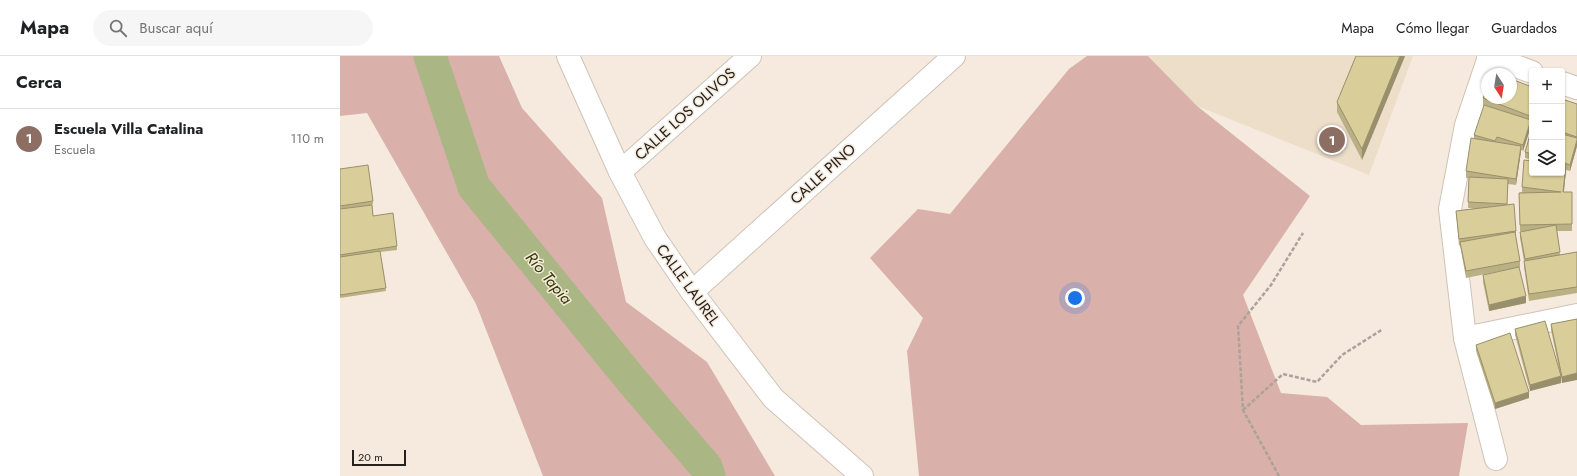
<!DOCTYPE html>
<html lang="es">
<head>
<meta charset="utf-8">
<style>
  body { margin:0; font-family:Jost,sans-serif; background:#f6f6f6; color:#202124 }
  .controls { position:absolute; right:12px; top:12px; display:grid; overflow:hidden; border-radius:4px; box-shadow:0 1px 3px #0004 }
  .controls button { width:36px; height:36px; display:grid; place-items:center; padding:0; border:0; border-bottom:1px solid #e0e0e0; background:#fff; color:#202124; font:20px sans-serif }
  .compass { position:absolute; left:1141px; top:12px; width:36px; height:36px; border-radius:50%; background:#fff; box-shadow:0 1px 3px #0004; rotate:168deg }
  .scale { position:absolute; left:12px; bottom:10px; width:54px; box-sizing:border-box; padding-left:4px; border:2px solid #25211c; border-top:0; font-size:11px; line-height:14px; white-space:nowrap; color:#25211c; -webkit-text-stroke:3px #f5eadd; paint-order:stroke }
  .you { position:absolute; left:735px; top:242px; width:14px; height:14px; margin:-10px; border:3px solid #fff; border-radius:50%; background:#1a73e8; box-shadow:0 0 0 6px #1a73e833 }
  .badge { display:grid; place-items:center; width:26px; height:26px; border-radius:50%; background:#327a72; color:#fff; font-size:13px; font-weight:700 }
  .pin { position:absolute; translate:-50% -50%; border:2px solid #fff; box-shadow:0 1px 4px #0006 }
  .list { margin:0; padding:0; list-style:none }
  h2 { display:flex; justify-content:space-between; align-items:center; height:52px; margin:0; padding:0 16px; font-size:17px }
  h2 small { font-size:13px; font-weight:400; color:#757577 }
  .list li { display:grid; grid-template-columns:26px 1fr auto; gap:12px; align-items:center; box-sizing:border-box; height:60px; padding:0 16px; border-top:1px solid #e0e0e0 }
  .list b { display:block; font-size:15px; white-space:nowrap }
  .list p { margin:0; font-size:13px; white-space:nowrap; color:#757577 }
  .list em { font-size:13px; font-style:normal; color:#757577 }
  .icon { flex:none; width:22px; height:22px; fill:none; stroke:currentColor; stroke-width:2; stroke-linecap:round; stroke-linejoin:round }
  .map { position:relative; flex:none; width:1237px; height:420px; overflow:hidden }
  header { display:flex; align-items:center; gap:24px; box-sizing:border-box; height:56px; padding:0 20px; background:#fff; border-bottom:1px solid #e0e0e0 }
  header strong { font-size:19px }
  nav { display:flex; gap:22px; margin-inline-start:auto; font-size:14px }
  .search { width:280px; height:36px; background:#f6f6f6; display:flex; align-items:center; gap:10px; box-sizing:border-box; padding:0 14px; border-radius:22px; color:#757577; font-size:15px }
  main { display:flex }
  aside { flex:1; background:#fff }
  .map>svg:first-child { display:block }
  .built { fill:#eddeca }
  .green { fill:#d9b0aa }
  .lines { fill:none; stroke-linecap:round; stroke-linejoin:round }
  .river { stroke:#aab684; stroke-width:33 }
  .minor-casing { stroke:#cdc3b6; stroke-width:24 }
  .path { stroke:#aba298; stroke-width:2.5; stroke-dasharray:4 2; stroke-linecap:butt }
  .minor { stroke:#fff; stroke-width:22 }
  .wall { fill:#bbb084 }
  .shaded-wall { fill:#98906c }
  .building { fill:#d9cd9a; stroke:#98906c }
  .labels { text-anchor:middle; dominant-baseline:central; stroke-width:3; stroke-linejoin:round; paint-order:stroke }
  .street-label { font-size:15px; fill:#25211c; stroke:#f5eadd }
  .water-label { font-size:16px; font-style:italic; fill:#323b00; stroke:#f5eadd }
</style>
</head>
<body>
<header>
<strong>Mapa</strong>
<div class="search"><svg class="icon" aria-label="search" viewBox="0 0 24 24"><circle cx="10" cy="10" r="6"/><path d="M15 15l6 6"/></svg>Buscar aquí</div>
<nav><a>Mapa</a><a>Cómo llegar</a><a>Guardados</a></nav>
</header>
<main>
<aside>
<h2>Cerca<small></small></h2>
<ul class="list">
<li><span class="badge" style="background:#8d6e63">1</span><div><b>Escuela Villa Catalina</b><p>Escuela</p></div><em>110 m</em></li>
</ul>
</aside>
<div class="map">
<svg width="1237" height="420" viewBox="0 0 1237 420">
  <rect width="100%" height="100%" fill="#f5eadd"/>
  <!-- built -->
  <path class="built" d="M 808,0 L 1073,0 L 1029,119 L 857,50 Z"/>
  <!-- green -->
  <g class="green">
    <path d="M 0,0 L 159,0 L 182,52 L 262,142 L 286,246 L 367,306 L 435,420 L 203,420 L 136,248 L 27,57 L 0,60 Z"/>
    <path d="M 747,0 L 808,0 L 857,50 L 970,140 L 903,239 L 941,337 L 987,341 L 1021,369 L 1128,367 L 1119,420 L 579,420 L 567,295 L 583,262 L 530,202 L 578,153 L 610,158 L 729,13 Z"/>
  </g>
  <g class="lines">
    <!-- river -->
    <path class="river" d="M 90,0 L 134,131 L 293,326 L 366,411 L 369,420"/>
    <!-- minor casing -->
    <g class="minor-casing">
      <g id="minor">
        <path d="M 228,0 L 280,116 L 315,182 L 352,236 L 433,342 L 522,420"/>
        <path d="M 1148,0 L 1192,16"/>
        <path d="M 1149,1 L 1126,69 L 1110,153 L 1125,282 L 1156,403"/>
        <path d="M 1222,27 L 1237,32"/>
        <path d="M 280,116 L 410,0"/>
        <path d="M 352,236 L 614,0"/>
        <path d="M 1125,282 L 1237,259"/>
      </g>
    </g>
    <!-- path -->
    <g class="path">
      <path d="M 903,354 L 943,318 L 977,326 L 1002,299 L 1043,273"/>
      <path d="M 939,420 L 903,354 L 898,270 L 931,229 L 963,177"/>
    </g>
    <!-- minor -->
    <use href="#minor" class="minor"/>
  </g>
  <!-- wall -->
  <g class="wall">
    <path d="M 1065,0 L 1022,104 L 997,56 L 997,46 Z"/>
    <path d="M 1192,31 L 1191,70 L 1183,95 L 1181,94 L 1176,129 L 1168,128 L 1167,149 L 1176,175 L 1176,181 L 1180,205 L 1180,211 L 1179,211 L 1186,247 L 1149,255 L 1143,226 L 1143,219 L 1170,213 L 1126,222 L 1120,189 L 1119,190 L 1116,155 L 1136,152 L 1128,152 L 1129,122 L 1126,122 L 1126,115 L 1134,83 L 1134,79 L 1149,51 L 1143,49 L 1143,42 Z"/>
    <path d="M 1222,43 L 1237,48 L 1237,90 L 1230,115 L 1226,114 L 1224,136 L 1232,136 L 1232,175 L 1217,175 L 1220,199 L 1237,196 L 1237,237 L 1189,245 L 1184,211 L 1184,205 L 1180,182 L 1180,176 L 1182,175 L 1180,175 L 1179,137 L 1182,136 L 1182,131 L 1222,117 Z"/>
    <path d="M 1192,72 L 1192,104 L 1185,102 L 1185,96 Z"/>
    <path d="M 0,113 L 33,145 L 33,148 L 32,149 L 33,160 L 57,190 L 57,194 L 40,196 L 46,235 L 0,242 Z"/>
    <path d="M 1237,263 L 1222,327 L 1211,274 L 1211,268 Z"/>
    <path d="M 1175,273 L 1221,327 L 1190,335 L 1175,279 Z"/>
    <path d="M 1136,289 L 1189,342 L 1155,353 L 1136,295 Z"/>
  </g>
  <!-- shaded-wall -->
  <g class="shaded-wall">
    <path d="M 1060,0 L 1065,0 L 1022,104 L 1022,93 Z"/>
    <path d="M 1192,54 L 1192,60 L 1191,64 L 1191,70 L 1183,95 L 1183,89 L 1190,66 L 1190,60 Z"/>
    <path d="M 1237,84 L 1237,90 L 1230,115 L 1230,109 Z"/>
    <path d="M 1181,90 L 1181,96 L 1176,129 L 1176,123 Z"/>
    <path d="M 1226,108 L 1226,115 L 1223,142 L 1223,136 Z"/>
    <path d="M 1186,240 L 1186,247 L 1149,255 L 1149,249 Z"/>
    <path d="M 1237,317 L 1237,324 L 1222,327 L 1222,321 Z"/>
    <path d="M 1221,320 L 1221,327 L 1190,335 L 1190,329 Z"/>
    <path d="M 1189,336 L 1189,342 L 1155,353 L 1155,347 Z"/>
  </g>
  <!-- building -->
  <g class="building">
    <path d="M 1016,0 L 1060,0 L 1022,93 L 997,46 Z"/>
    <path d="M 1171,23 L 1192,31 L 1192,54 L 1190,60 L 1143,42 L 1147,33 L 1147,42 L 1171,42 Z"/>
    <path d="M 1222,43 L 1237,48 L 1237,81 L 1222,76 Z"/>
    <path d="M 1144,49 L 1191,64 L 1183,89 L 1157,81 L 1155,85 L 1134,79 Z"/>
    <path d="M 1192,72 L 1192,98 L 1185,96 Z"/>
    <path d="M 1222,78 L 1237,82 L 1237,84 L 1230,109 L 1222,106 Z"/>
    <path d="M 1131,82 L 1181,90 L 1176,123 L 1126,115 Z"/>
    <path d="M 1184,104 L 1192,105 L 1192,117 L 1222,117 L 1222,108 L 1226,108 L 1223,136 L 1232,136 L 1232,168 L 1180,169 L 1179,137 L 1221,136 L 1182,131 Z"/>
    <path d="M 28,109 L 33,145 L 0,150 L 0,113 Z"/>
    <path d="M 1129,121 L 1168,123 L 1167,148 L 1128,146 Z"/>
    <path d="M 1174,148 L 1176,175 L 1119,183 L 1116,155 Z"/>
    <path d="M 32,149 L 33,160 L 53,157 L 57,190 L 0,199 L 0,153 Z"/>
    <path d="M 1216,169 L 1220,196 L 1185,203 L 1180,176 Z"/>
    <path d="M 1175,176 L 1180,205 L 1126,215 L 1120,186 Z"/>
    <path d="M 40,195 L 46,232 L 0,239 L 0,201 Z"/>
    <path d="M 1237,196 L 1237,231 L 1189,238 L 1184,205 Z"/>
    <path d="M 1179,211 L 1186,240 L 1149,249 L 1143,219 Z"/>
    <path d="M 1237,263 L 1237,317 L 1222,321 L 1211,268 Z"/>
    <path d="M 1205,265 L 1221,320 L 1190,329 L 1175,273 Z"/>
    <path d="M 1170,277 L 1189,336 L 1155,347 L 1136,289 Z"/>
  </g>
  <g class="labels">
    <!-- street labels -->
    <g class="street-label">
      <text transform="translate(345 58) rotate(-42)">CALLE LOS OLIVOS</text>
      <text transform="translate(483 118) rotate(-42)">CALLE PINO</text>
      <text transform="translate(348 229) rotate(54)">CALLE LAUREL</text>
    </g>
    <!-- water labels -->
    <g class="water-label">
      <text transform="translate(209 222) rotate(50)">Río Tapia</text>
    </g>
  </g>
</svg>
<div class="controls">
<button>+</button>
<button>−</button>
<button><svg class="icon" aria-label="layers" viewBox="0 0 24 24"><path d="M12 4l9 5-9 5-9-5zM3 14l9 5 9-5"/></svg></button>
</div>
<svg class="compass" viewBox="-18 -18 36 36"><path d="M0-13l5 13h-10z" fill="#e53935"/><path d="M0 13l5-13h-10z" fill="#757577"/></svg>
<div class="scale">20 m</div>
<div class="you"></div>
<div class="pin badge" style="left:992px;top:84px;background:#8d6e63">1</div>
</div>
</main>
</body>
</html>
